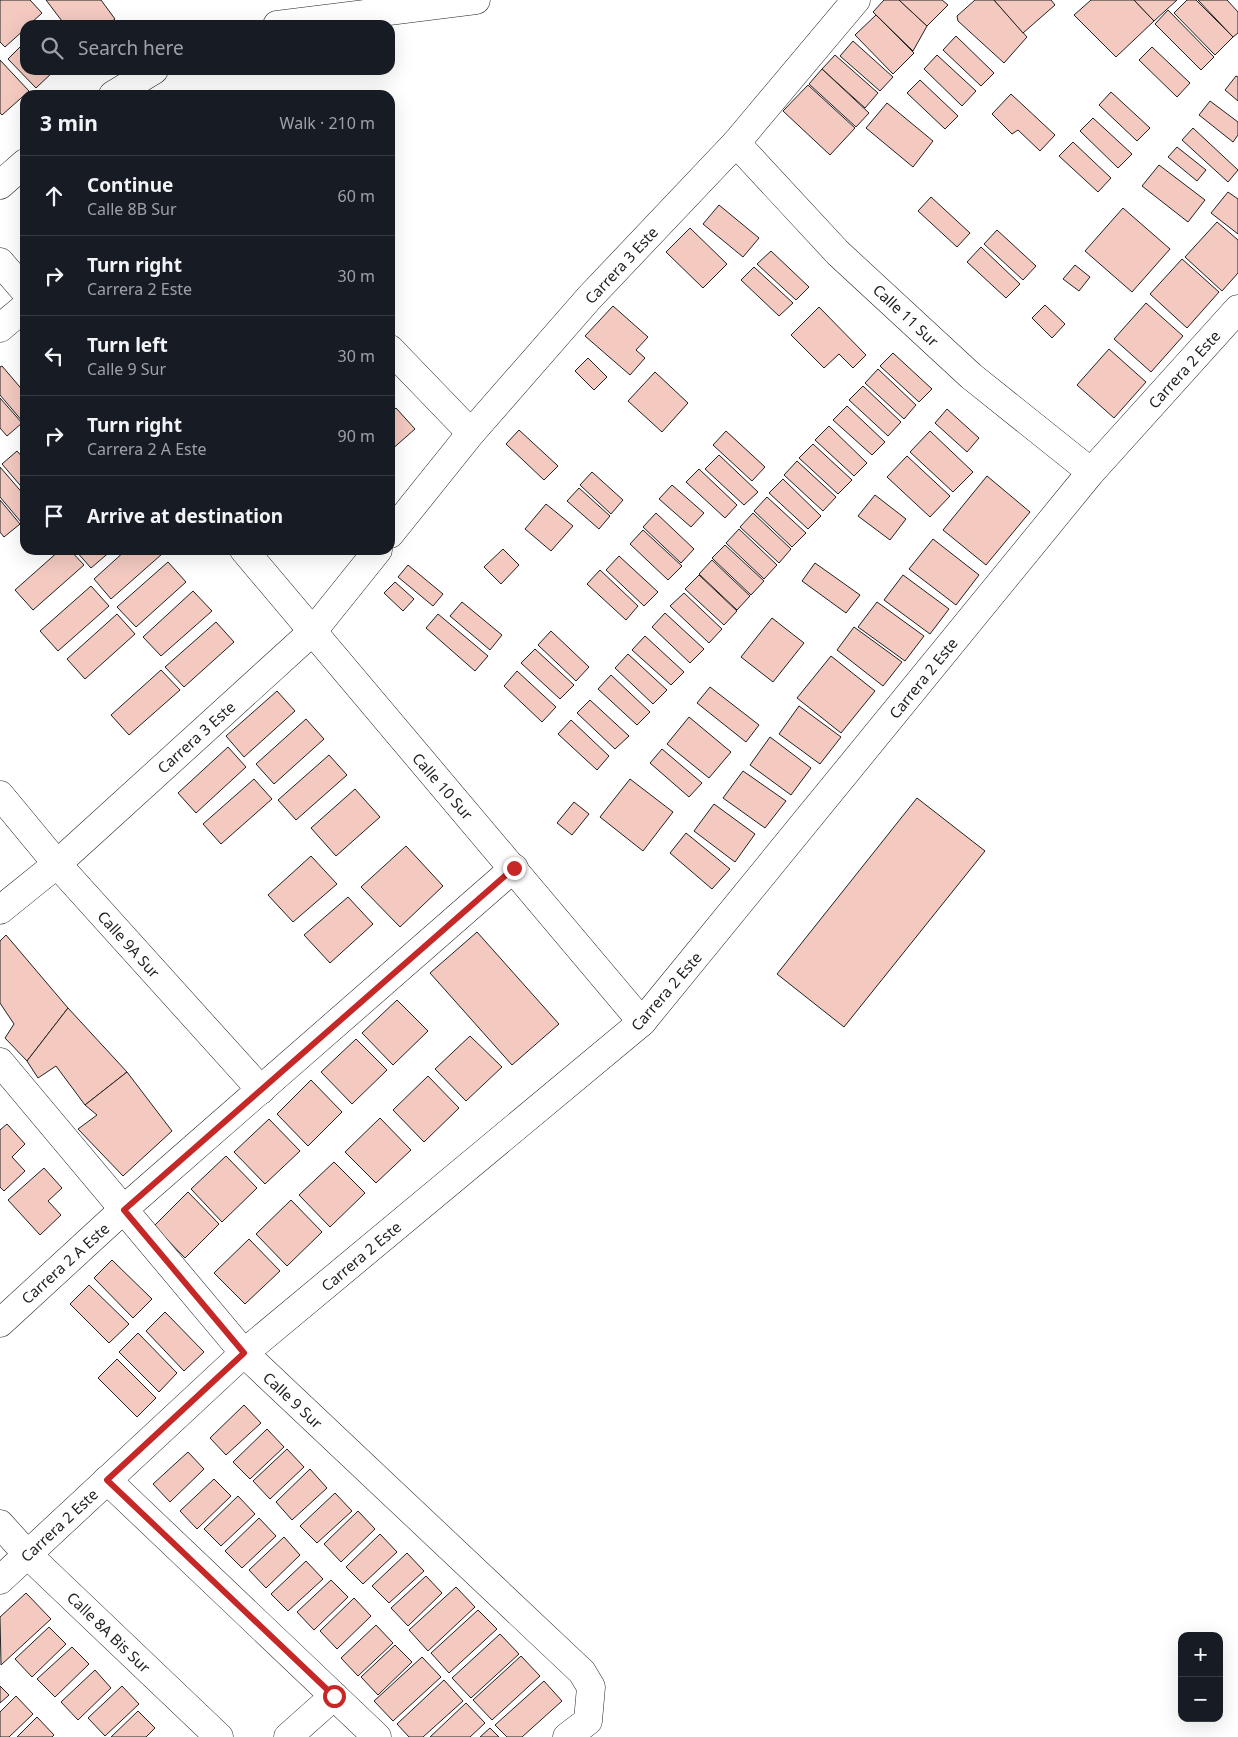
<!DOCTYPE html>
<html lang="en">
<head>
<meta charset="utf-8">
<style>
  body { margin:0; font-family:"Noto Sans",sans-serif; background:#20242c; color:#f1f3f6 }
  .controls { position:absolute; right:15px; bottom:15px; display:grid; overflow:hidden; border-radius:10px; box-shadow:0 5px 20px #0002 }
  .controls button { width:45px; height:45px; display:grid; place-items:center; padding:0; border:0; border-bottom:1px solid #363941; background:#171b24; color:#f1f3f6; font:25px sans-serif }
  .stop { position:absolute; width:15px; height:15px; margin:-11px; border:4px solid #c62828; border-radius:50%; background:#fff }
  .stop.end { background:#c62828; border-color:#fff; box-shadow:0 1px 5px #0008 }
  .list { margin:0; padding:0; list-style:none }
  h2 { display:flex; justify-content:space-between; align-items:center; height:65px; margin:0; padding:0 20px; font-size:21px }
  h2 small { font-size:16px; font-weight:400; color:#9ea1a6 }
  .list li { display:grid; grid-template-columns:32px 1fr auto; gap:15px; align-items:center; box-sizing:border-box; height:80px; padding:0 20px; border-top:1px solid #363941 }
  .list b { display:block; font-size:19px; white-space:nowrap }
  .list p { margin:0; font-size:16px; white-space:nowrap; color:#9ea1a6 }
  .list em { font-size:16px; font-style:normal; color:#9ea1a6 }
  .icon { flex:none; width:28px; height:28px; fill:none; stroke:currentColor; stroke-width:2; stroke-linecap:round; stroke-linejoin:round }
  .map { position:relative; flex:none; width:1238px; height:1737px; overflow:hidden }
  .search { position:absolute; background:#171b24; box-shadow:0 5px 20px #0002; left:20px; top:20px; width:375px; height:55px; display:flex; align-items:center; gap:12px; box-sizing:border-box; padding:0 18px; border-radius:15px; color:#9ea1a6; font-size:19px }
  .panel { position:absolute; background:#171b24; box-shadow:0 5px 20px #0002; left:20px; top:90px; width:375px; height:465px; border-radius:15px }
  .map>svg:first-child { display:block }
  .building { fill:#f3c9c0; stroke:#222 }
  .lines { fill:none; stroke-linecap:round; stroke-linejoin:round }
  .minor-casing { stroke:#222; stroke-width:29 }
  .major-casing { stroke:#222; stroke-width:29 }
  .minor { stroke:#fff; stroke-width:28 }
  .major { stroke:#fff; stroke-width:28 }
  .route { stroke:#c62828; stroke-width:6 }
  .labels { text-anchor:middle; dominant-baseline:central; stroke-width:4; stroke-linejoin:round; paint-order:stroke }
  .street-label { font-size:15px; fill:#222; stroke:#fff }
</style>
</head>
<body>
<div class="map">
<svg width="1238" height="1737" viewBox="0 0 1238 1737">
  <rect width="100%" height="100%" fill="#fff"/>
  <!-- building -->
  <g class="building">
    <path d="M 0,0 L 30,0 L 42,13 L 29,25 L 25,25 L 25,29 L 5,47 L 0,42 Z"/>
    <path d="M 46,0 L 101,0 L 115,19 L 107,25 L 65,25 Z"/>
    <path d="M 884,0 L 899,0 L 927,26 L 913,51 L 873,12 Z"/>
    <path d="M 899,0 L 942,0 L 948,5 L 927,26 Z"/>
    <path d="M 975,0 L 994,0 L 1027,37 L 1004,63 L 958,21 L 957,16 Z"/>
    <path d="M 994,0 L 1051,0 L 1055,5 L 1023,33 Z"/>
    <path d="M 1091,0 L 1134,0 L 1154,21 L 1116,57 L 1074,15 Z"/>
    <path d="M 1134,0 L 1177,0 L 1154,21 Z"/>
    <path d="M 1187,0 L 1196,0 L 1233,37 L 1215,55 L 1174,13 Z"/>
    <path d="M 1198,0 L 1227,0 L 1238,12 L 1238,33 L 1233,37 Z"/>
    <path d="M 1168,10 L 1214,57 L 1201,70 L 1155,24 Z"/>
    <path d="M 876,15 L 914,53 L 893,74 L 855,35 Z"/>
    <path d="M 956,36 L 994,73 L 981,86 L 943,50 Z"/>
    <path d="M 853,41 L 893,77 L 880,91 L 840,56 Z"/>
    <path d="M 25,42 L 25,70 L 55,70 L 36,88 L 8,59 Z"/>
    <path d="M 1152,47 L 1190,83 L 1177,97 L 1139,60 Z"/>
    <path d="M 835,55 L 878,93 L 865,108 L 822,69 Z"/>
    <path d="M 937,55 L 976,91 L 962,106 L 924,69 Z"/>
    <path d="M 0,60 L 29,91 L 2,115 L 0,113 Z"/>
    <path d="M 822,69 L 869,113 L 856,127 L 809,84 Z"/>
    <path d="M 1236,76 L 1238,77 L 1238,101 L 1225,90 Z"/>
    <path d="M 920,80 L 958,116 L 945,129 L 907,93 Z"/>
    <path d="M 808,85 L 855,128 L 830,155 L 783,111 Z"/>
    <path d="M 1111,92 L 1150,128 L 1137,141 L 1099,105 Z"/>
    <path d="M 1011,94 L 1055,135 L 1040,151 L 1018,130 L 1012,134 L 992,114 Z"/>
    <path d="M 1210,101 L 1238,122 L 1238,135 L 1233,142 L 1199,115 Z"/>
    <path d="M 887,103 L 933,141 L 913,167 L 866,128 Z"/>
    <path d="M 1093,118 L 1132,154 L 1118,168 L 1080,131 Z"/>
    <path d="M 1193,128 L 1238,170 L 1228,182 L 1182,140 Z"/>
    <path d="M 1073,142 L 1111,178 L 1098,192 L 1059,156 Z"/>
    <path d="M 1177,147 L 1206,170 L 1197,181 L 1168,157 Z"/>
    <path d="M 1159,165 L 1205,200 L 1188,222 L 1142,186 Z"/>
    <path d="M 1228,192 L 1238,199 L 1238,234 L 1211,213 Z"/>
    <path d="M 931,197 L 970,233 L 957,247 L 918,211 Z"/>
    <path d="M 719,205 L 759,238 L 743,257 L 703,224 Z"/>
    <path d="M 1123,208 L 1170,249 L 1132,292 L 1085,251 Z"/>
    <path d="M 1217,222 L 1238,240 L 1238,273 L 1222,291 L 1185,257 Z"/>
    <path d="M 690,228 L 727,264 L 703,288 L 666,252 Z"/>
    <path d="M 997,230 L 1036,266 L 1023,280 L 984,244 Z"/>
    <path d="M 981,247 L 1020,284 L 1006,298 L 967,262 Z"/>
    <path d="M 771,251 L 809,287 L 796,300 L 757,264 Z"/>
    <path d="M 1182,259 L 1219,292 L 1187,328 L 1150,294 Z"/>
    <path d="M 1075,265 L 1090,277 L 1079,291 L 1063,279 Z"/>
    <path d="M 754,267 L 793,303 L 779,316 L 741,280 Z"/>
    <path d="M 1146,303 L 1183,336 L 1151,372 L 1114,339 Z"/>
    <path d="M 1045,305 L 1065,324 L 1052,338 L 1032,318 Z"/>
    <path d="M 613,306 L 648,337 L 636,350 L 645,358 L 630,375 L 585,336 Z"/>
    <path d="M 819,307 L 866,355 L 853,368 L 839,354 L 824,368 L 791,335 Z"/>
    <path d="M 1109,349 L 1146,382 L 1114,418 L 1077,385 Z"/>
    <path d="M 893,353 L 932,389 L 919,402 L 880,366 Z"/>
    <path d="M 588,358 L 607,377 L 594,390 L 575,371 Z"/>
    <path d="M 2,366 L 25,393 L 25,420 L 23,422 L 0,395 L 0,367 Z"/>
    <path d="M 878,369 L 916,405 L 904,419 L 865,383 Z"/>
    <path d="M 655,372 L 688,403 L 662,432 L 628,401 Z"/>
    <path d="M 863,386 L 901,422 L 888,436 L 849,400 Z"/>
    <path d="M 0,398 L 22,423 L 7,436 L 0,428 Z"/>
    <path d="M 847,406 L 885,442 L 872,455 L 833,420 Z"/>
    <path d="M 396,408 L 415,429 L 390,451 L 390,413 Z"/>
    <path d="M 947,409 L 979,438 L 967,452 L 935,423 Z"/>
    <path d="M 829,426 L 867,463 L 854,476 L 815,440 Z"/>
    <path d="M 519,430 L 558,466 L 544,480 L 506,444 Z"/>
    <path d="M 726,431 L 765,467 L 752,481 L 713,445 Z"/>
    <path d="M 930,431 L 973,472 L 953,492 L 910,452 Z"/>
    <path d="M 813,444 L 852,480 L 838,494 L 799,458 Z"/>
    <path d="M 17,451 L 25,460 L 25,491 L 2,464 Z"/>
    <path d="M 719,455 L 758,492 L 744,505 L 705,469 Z"/>
    <path d="M 907,456 L 950,496 L 930,517 L 887,477 Z"/>
    <path d="M 797,461 L 836,497 L 823,511 L 784,475 Z"/>
    <path d="M 0,467 L 25,496 L 25,519 L 21,522 L 0,497 Z"/>
    <path d="M 699,469 L 737,505 L 725,518 L 686,482 Z"/>
    <path d="M 592,472 L 623,500 L 611,514 L 580,485 Z"/>
    <path d="M 987,476 L 1030,512 L 986,565 L 943,530 Z"/>
    <path d="M 783,479 L 821,516 L 808,529 L 769,493 Z"/>
    <path d="M 672,485 L 704,513 L 691,527 L 659,499 Z"/>
    <path d="M 579,488 L 610,516 L 599,529 L 567,501 Z"/>
    <path d="M 875,495 L 906,519 L 890,540 L 858,516 Z"/>
    <path d="M 767,497 L 806,533 L 792,547 L 754,511 Z"/>
    <path d="M 0,500 L 20,524 L 4,537 L 0,532 Z"/>
    <path d="M 546,504 L 573,526 L 551,551 L 525,529 Z"/>
    <path d="M 656,513 L 694,549 L 681,563 L 643,527 Z"/>
    <path d="M 753,513 L 791,549 L 779,563 L 740,527 Z"/>
    <path d="M 739,529 L 777,565 L 764,579 L 726,543 Z"/>
    <path d="M 643,530 L 682,566 L 668,580 L 630,544 Z"/>
    <path d="M 933,539 L 979,575 L 956,605 L 909,569 Z"/>
    <path d="M 725,545 L 764,581 L 751,595 L 712,558 Z"/>
    <path d="M 503,549 L 519,565 L 501,584 L 484,567 Z"/>
    <path d="M 60,550 L 70,550 L 84,565 L 33,610 L 15,590 Z"/>
    <path d="M 75,550 L 112,550 L 91,568 Z"/>
    <path d="M 126,550 L 158,550 L 162,554 L 111,599 L 94,579 Z"/>
    <path d="M 619,556 L 658,592 L 644,606 L 606,570 Z"/>
    <path d="M 712,560 L 750,596 L 737,610 L 699,574 Z"/>
    <path d="M 168,562 L 186,582 L 136,627 L 117,607 Z"/>
    <path d="M 815,563 L 860,595 L 846,613 L 802,581 Z"/>
    <path d="M 408,565 L 443,594 L 433,606 L 398,577 Z"/>
    <path d="M 600,570 L 638,606 L 626,620 L 587,584 Z"/>
    <path d="M 699,575 L 737,611 L 724,625 L 685,589 Z"/>
    <path d="M 903,575 L 949,609 L 930,634 L 884,600 Z"/>
    <path d="M 395,582 L 414,599 L 403,611 L 384,593 Z"/>
    <path d="M 91,586 L 109,606 L 58,651 L 40,631 Z"/>
    <path d="M 193,591 L 212,611 L 161,656 L 143,637 Z"/>
    <path d="M 684,593 L 722,629 L 709,643 L 670,606 Z"/>
    <path d="M 462,602 L 502,635 L 490,650 L 450,616 Z"/>
    <path d="M 877,602 L 924,636 L 905,661 L 858,627 Z"/>
    <path d="M 665,613 L 704,649 L 690,663 L 652,627 Z"/>
    <path d="M 117,614 L 135,634 L 85,679 L 67,659 Z"/>
    <path d="M 438,614 L 488,656 L 475,671 L 426,628 Z"/>
    <path d="M 772,618 L 804,643 L 773,682 L 741,657 Z"/>
    <path d="M 216,622 L 234,642 L 184,687 L 165,667 Z"/>
    <path d="M 854,627 L 902,662 L 883,686 L 837,650 Z"/>
    <path d="M 551,631 L 589,667 L 576,681 L 538,645 Z"/>
    <path d="M 645,636 L 684,672 L 671,685 L 632,650 Z"/>
    <path d="M 535,649 L 574,685 L 560,699 L 521,663 Z"/>
    <path d="M 628,654 L 667,690 L 653,704 L 615,668 Z"/>
    <path d="M 831,656 L 875,691 L 841,733 L 797,698 Z"/>
    <path d="M 161,670 L 180,690 L 129,735 L 111,715 Z"/>
    <path d="M 517,671 L 556,707 L 542,722 L 504,686 Z"/>
    <path d="M 611,675 L 650,712 L 637,725 L 598,689 Z"/>
    <path d="M 710,687 L 759,725 L 746,742 L 697,703 Z"/>
    <path d="M 277,691 L 295,711 L 244,757 L 226,736 Z"/>
    <path d="M 590,700 L 629,736 L 615,749 L 577,713 Z"/>
    <path d="M 799,706 L 841,737 L 820,764 L 779,734 Z"/>
    <path d="M 689,717 L 731,752 L 709,778 L 667,744 Z"/>
    <path d="M 306,719 L 324,739 L 274,784 L 256,764 Z"/>
    <path d="M 571,720 L 609,756 L 597,770 L 558,734 Z"/>
    <path d="M 770,737 L 811,768 L 791,795 L 750,765 Z"/>
    <path d="M 228,747 L 246,767 L 196,813 L 178,793 Z"/>
    <path d="M 662,749 L 702,783 L 689,797 L 650,763 Z"/>
    <path d="M 329,755 L 347,775 L 296,820 L 278,800 Z"/>
    <path d="M 743,771 L 786,801 L 765,828 L 723,798 Z"/>
    <path d="M 254,779 L 272,799 L 221,844 L 203,824 Z"/>
    <path d="M 630,779 L 673,812 L 643,851 L 600,817 Z"/>
    <path d="M 355,789 L 380,817 L 336,856 L 311,828 Z"/>
    <path d="M 917,798 L 985,851 L 844,1027 L 777,974 Z"/>
    <path d="M 574,802 L 589,814 L 572,835 L 557,823 Z"/>
    <path d="M 714,804 L 755,834 L 735,862 L 694,831 Z"/>
    <path d="M 686,833 L 730,869 L 712,889 L 670,853 Z"/>
    <path d="M 406,846 L 443,886 L 400,927 L 361,887 Z"/>
    <path d="M 311,856 L 337,884 L 293,922 L 268,895 Z"/>
    <path d="M 348,897 L 373,924 L 330,963 L 304,935 Z"/>
    <path d="M 477,932 L 559,1024 L 512,1065 L 430,973 Z"/>
    <path d="M 6,935 L 68,1008 L 27,1061 L 5,1038 L 14,1024 L 0,1003 L 0,941 Z"/>
    <path d="M 397,1000 L 428,1031 L 393,1065 L 362,1033 Z"/>
    <path d="M 68,1008 L 127,1072 L 85,1105 L 56,1066 L 38,1078 L 27,1061 Z"/>
    <path d="M 470,1036 L 502,1067 L 466,1101 L 435,1069 Z"/>
    <path d="M 356,1039 L 387,1070 L 352,1104 L 321,1072 Z"/>
    <path d="M 127,1072 L 172,1131 L 123,1176 L 78,1129 L 97,1115 L 85,1105 Z"/>
    <path d="M 428,1076 L 459,1108 L 424,1142 L 393,1110 Z"/>
    <path d="M 311,1080 L 342,1112 L 308,1146 L 277,1114 Z"/>
    <path d="M 380,1118 L 411,1150 L 376,1183 L 345,1152 Z"/>
    <path d="M 269,1119 L 300,1151 L 265,1184 L 234,1152 Z"/>
    <path d="M 7,1124 L 25,1144 L 12,1157 L 25,1171 L 4,1191 L 0,1187 L 0,1130 Z"/>
    <path d="M 226,1156 L 257,1188 L 222,1222 L 191,1189 Z"/>
    <path d="M 334,1162 L 365,1193 L 330,1227 L 299,1195 Z"/>
    <path d="M 44,1168 L 62,1188 L 48,1201 L 61,1215 L 40,1235 L 8,1200 Z"/>
    <path d="M 188,1192 L 219,1224 L 185,1258 L 154,1226 Z"/>
    <path d="M 291,1200 L 322,1232 L 287,1266 L 256,1234 Z"/>
    <path d="M 249,1239 L 280,1271 L 245,1304 L 214,1273 Z"/>
    <path d="M 112,1260 L 152,1299 L 133,1318 L 94,1278 Z"/>
    <path d="M 89,1285 L 129,1324 L 109,1343 L 70,1304 Z"/>
    <path d="M 165,1312 L 204,1352 L 184,1371 L 146,1331 Z"/>
    <path d="M 138,1333 L 177,1373 L 159,1392 L 119,1352 Z"/>
    <path d="M 117,1359 L 156,1398 L 137,1417 L 98,1378 Z"/>
    <path d="M 244,1405 L 261,1423 L 226,1455 L 210,1438 Z"/>
    <path d="M 267,1429 L 284,1447 L 250,1479 L 233,1462 Z"/>
    <path d="M 287,1449 L 304,1467 L 270,1499 L 253,1481 Z"/>
    <path d="M 188,1452 L 204,1469 L 170,1502 L 153,1484 Z"/>
    <path d="M 310,1469 L 327,1488 L 292,1520 L 276,1502 Z"/>
    <path d="M 214,1479 L 231,1496 L 197,1529 L 180,1511 Z"/>
    <path d="M 335,1493 L 352,1511 L 317,1543 L 300,1526 Z"/>
    <path d="M 238,1496 L 255,1514 L 221,1546 L 204,1529 Z"/>
    <path d="M 358,1511 L 375,1529 L 341,1562 L 324,1544 Z"/>
    <path d="M 259,1518 L 276,1536 L 242,1568 L 225,1551 Z"/>
    <path d="M 380,1534 L 397,1552 L 363,1584 L 346,1567 Z"/>
    <path d="M 284,1537 L 300,1555 L 266,1588 L 249,1570 Z"/>
    <path d="M 407,1553 L 424,1571 L 389,1603 L 372,1586 Z"/>
    <path d="M 306,1561 L 323,1579 L 288,1611 L 271,1594 Z"/>
    <path d="M 426,1576 L 442,1593 L 408,1626 L 391,1608 Z"/>
    <path d="M 331,1580 L 348,1597 L 314,1630 L 297,1612 Z"/>
    <path d="M 456,1587 L 475,1607 L 428,1651 L 409,1630 Z"/>
    <path d="M 26,1593 L 51,1619 L 1,1665 L 0,1617 Z"/>
    <path d="M 354,1598 L 371,1616 L 337,1649 L 320,1631 Z"/>
    <path d="M 478,1610 L 497,1629 L 449,1673 L 431,1653 Z"/>
    <path d="M 376,1625 L 393,1643 L 358,1676 L 341,1658 Z"/>
    <path d="M 49,1627 L 66,1644 L 32,1677 L 15,1659 Z"/>
    <path d="M 500,1634 L 519,1654 L 471,1698 L 452,1678 Z"/>
    <path d="M 395,1645 L 412,1662 L 378,1695 L 361,1677 Z"/>
    <path d="M 72,1647 L 89,1664 L 55,1697 L 37,1679 Z"/>
    <path d="M 521,1656 L 540,1676 L 492,1720 L 473,1700 Z"/>
    <path d="M 422,1657 L 441,1677 L 393,1721 L 374,1701 Z"/>
    <path d="M 95,1670 L 111,1688 L 78,1720 L 61,1702 Z"/>
    <path d="M 444,1680 L 463,1701 L 423,1737 L 409,1737 L 397,1724 Z"/>
    <path d="M 544,1681 L 562,1701 L 522,1737 L 507,1737 L 495,1725 Z"/>
    <path d="M 0,1686 L 9,1695 L 0,1703 Z"/>
    <path d="M 122,1686 L 139,1704 L 105,1736 L 88,1718 Z"/>
    <path d="M 16,1696 L 33,1714 L 9,1737 L 0,1737 L 0,1712 Z"/>
    <path d="M 466,1703 L 485,1723 L 470,1737 L 430,1737 Z"/>
    <path d="M 138,1711 L 155,1728 L 146,1737 L 111,1737 Z"/>
    <path d="M 37,1717 L 54,1735 L 52,1737 L 17,1737 Z"/>
    <path d="M 490,1728 L 499,1737 L 480,1737 Z"/>
  </g>
  <g class="lines">
    <!-- minor casing -->
    <g class="minor-casing">
      <g id="minor">
        <path d="M 736,143 L 838,253 L 971,376 L 1091,472"/>
        <path d="M 0,262 L 25,291"/>
        <path d="M 0,328 L 25,307"/>
        <path d="M 390,349 L 471,433"/>
        <path d="M 390,534 L 471,433 L 589,298 L 736,143 L 856,0"/>
        <path d="M 244,550 L 642,1022"/>
        <path d="M 0,795 L 57,864 L 261,1090"/>
        <path d="M 0,910 L 57,864 L 313,631 L 378,550"/>
        <path d="M 0,1062 L 244,1353 L 582,1672 L 591,1687 L 588,1721 L 567,1737"/>
        <path d="M 0,1323 L 124,1209 L 514,868"/>
        <path d="M 107,1480 L 377,1737"/>
        <path d="M 0,1524 L 27,1554 L 219,1737"/>
        <path d="M 0,1580 L 244,1353 L 642,1022 L 1091,472 L 1238,309"/>
        <path d="M 288,1737 L 334,1696"/>
      </g>
    </g>
    <!-- major casing -->
    <g class="major-casing">
      <g id="major">
        <path d="M 277,25 L 476,0"/>
        <path d="M 113,95 L 154,70"/>
        <path d="M 0,185 L 25,163"/>
      </g>
    </g>
    <!-- minor -->
    <use href="#minor" class="minor"/>
    <!-- major -->
    <use href="#major" class="major"/>
  </g>
  <g class="lines">
    <!-- route -->
    <path class="route" d="M 334,1696 L 107,1480 L 244,1353 L 124,1210 L 514,868"/>
  </g>
  <g class="labels">
    <!-- street labels -->
    <g class="street-label">
      <text transform="translate(621 265) rotate(-47)">Carrera 3 Este</text>
      <text transform="translate(906 315) rotate(43)">Calle 11 Sur</text>
      <text transform="translate(1184 369) rotate(-48)">Carrera 2 Este</text>
      <text transform="translate(923 678) rotate(-51)">Carrera 2 Este</text>
      <text transform="translate(196 737) rotate(-42)">Carrera 3 Este</text>
      <text transform="translate(443 786) rotate(49)">Calle 10 Sur</text>
      <text transform="translate(129 944) rotate(48)">Calle 9A Sur</text>
      <text transform="translate(666 991) rotate(-49)">Carrera 2 Este</text>
      <text transform="translate(361 1256) rotate(-40)">Carrera 2 Este</text>
      <text transform="translate(65 1263) rotate(-42)">Carrera 2 A Este</text>
      <text transform="translate(293 1400) rotate(43)">Calle 9 Sur</text>
      <text transform="translate(59 1525) rotate(-43)">Carrera 2 Este</text>
      <text transform="translate(109 1632) rotate(44)">Calle 8A Bis Sur</text>
    </g>
  </g>
</svg>
<div class="controls">
<button>+</button>
<button>−</button>
</div>
<div class="stop" style="left:334px;top:1696px"></div>
<div class="stop end" style="left:514px;top:868px"></div>
<div class="search"><svg class="icon" aria-label="search" viewBox="0 0 24 24"><circle cx="10" cy="10" r="6"/><path d="M15 15l6 6"/></svg>Search here</div>
<section class="panel">
<h2>3 min<small>Walk · 210 m</small></h2>
<ul class="list">
<li><svg class="icon" aria-label="ahead" viewBox="0 0 24 24"><path d="M12 20V5M6 11l6-6 6 6"/></svg><div><b>Continue</b><p>Calle 8B Sur</p></div><em>60 m</em></li>
<li><svg class="icon" aria-label="right" viewBox="0 0 24 24"><path d="M7 20v-9h11M14 6l5 5-5 5"/></svg><div><b>Turn right</b><p>Carrera 2 Este</p></div><em>30 m</em></li>
<li><svg class="icon" aria-label="left" viewBox="0 0 24 24"><path d="M17 20v-9H6M10 6l-5 5 5 5"/></svg><div><b>Turn left</b><p>Calle 9 Sur</p></div><em>30 m</em></li>
<li><svg class="icon" aria-label="right" viewBox="0 0 24 24"><path d="M7 20v-9h11M14 6l5 5-5 5"/></svg><div><b>Turn right</b><p>Carrera 2 A Este</p></div><em>90 m</em></li>
<li><svg class="icon" aria-label="arrive" viewBox="0 0 24 24"><path d="M6 21V4h12l-3 4 3 4H6"/></svg><div><b>Arrive at destination</b></div></li>
</ul>
</section>
</div>
</body>
</html>
